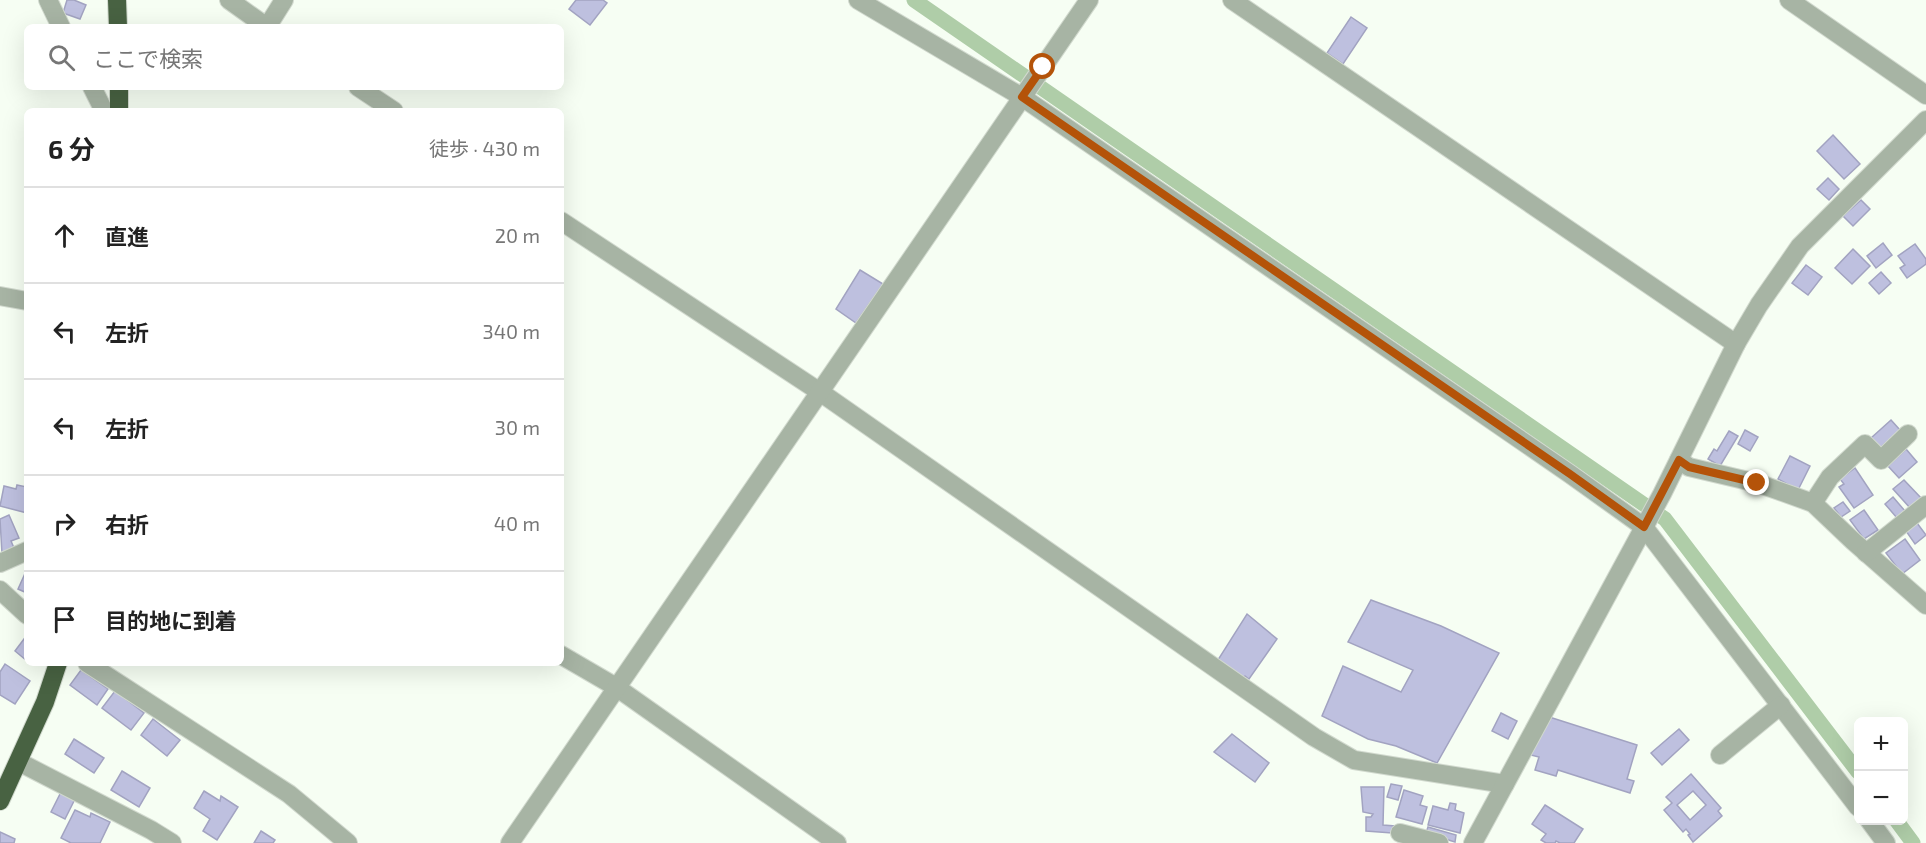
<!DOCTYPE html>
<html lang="ja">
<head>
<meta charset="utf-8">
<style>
  body { margin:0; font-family:"Exo 2","Noto Sans JP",sans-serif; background:#f6f6f6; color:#222 }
  .controls { position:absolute; right:18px; bottom:18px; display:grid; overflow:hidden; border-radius:9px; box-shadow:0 6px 24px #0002 }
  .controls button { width:54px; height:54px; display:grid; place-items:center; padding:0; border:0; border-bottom:2px solid #e0e0e0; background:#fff; color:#222; font:30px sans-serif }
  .stop { position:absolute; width:18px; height:18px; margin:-14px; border:4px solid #b45309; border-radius:50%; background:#fff }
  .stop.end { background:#b45309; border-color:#fff; box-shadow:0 2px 6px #0008 }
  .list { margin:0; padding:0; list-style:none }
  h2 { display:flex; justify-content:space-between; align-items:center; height:78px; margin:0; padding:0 24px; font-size:26px }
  h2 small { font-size:20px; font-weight:400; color:#767676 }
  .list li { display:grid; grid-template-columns:39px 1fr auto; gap:18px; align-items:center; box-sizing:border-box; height:96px; padding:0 24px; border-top:2px solid #e0e0e0 }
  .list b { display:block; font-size:22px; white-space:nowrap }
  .list em { font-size:20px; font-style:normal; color:#767676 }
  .icon { flex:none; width:33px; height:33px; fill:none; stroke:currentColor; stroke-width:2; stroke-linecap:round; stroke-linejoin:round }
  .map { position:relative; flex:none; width:1926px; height:843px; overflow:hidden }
  .search { position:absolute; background:#fff; box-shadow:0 6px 24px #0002; left:24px; top:24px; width:540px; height:66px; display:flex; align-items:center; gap:15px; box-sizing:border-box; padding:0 21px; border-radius:9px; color:#767676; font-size:22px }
  .panel { position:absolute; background:#fff; box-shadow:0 6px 24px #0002; left:24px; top:108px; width:540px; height:558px; border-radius:9px }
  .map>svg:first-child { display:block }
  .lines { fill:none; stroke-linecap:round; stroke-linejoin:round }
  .canal { stroke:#afcda8; stroke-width:15 }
  .building { fill:#bec0df; stroke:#a2a3c1; stroke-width:1.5; fill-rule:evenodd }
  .minor-casing { stroke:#d1d9ce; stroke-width:20 }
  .highway-casing { stroke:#d1d9ce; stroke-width:20 }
  .minor { stroke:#a7b4a4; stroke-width:18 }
  .highway { stroke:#486242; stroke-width:18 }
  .route { stroke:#b45309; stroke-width:8 }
</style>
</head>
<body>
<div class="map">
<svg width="1926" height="843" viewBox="0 0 1926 843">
  <rect width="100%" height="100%" fill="#f6fef3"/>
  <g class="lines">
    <!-- canal -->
    <g class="canal">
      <path d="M 914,0 L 1665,519 L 1858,772"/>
      <path d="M 1896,820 L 1913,843"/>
    </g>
  </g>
  <!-- building -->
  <g class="building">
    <path d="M 67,0 L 74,0 L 86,5 L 80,19 L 63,13 Z"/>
    <path d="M 576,0 L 603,0 L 607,3 L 590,25 L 569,9 Z"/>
    <path d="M 1351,17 L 1367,28 L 1343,64 L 1327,53 Z"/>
    <path d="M 1833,135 L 1860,164 L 1844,179 L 1817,151 Z"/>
    <path d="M 1828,178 L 1839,189 L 1829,200 L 1817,189 Z"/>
    <path d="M 1861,200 L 1870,209 L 1853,226 L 1843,216 Z"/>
    <path d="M 1883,243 L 1892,255 L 1876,268 L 1867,256 Z"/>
    <path d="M 1915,244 L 1926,259 L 1926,264 L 1907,278 L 1900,268 L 1905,265 L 1898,256 Z"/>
    <path d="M 1853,249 L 1870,266 L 1852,284 L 1835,268 Z"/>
    <path d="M 1806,265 L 1822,277 L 1808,295 L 1792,283 Z"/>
    <path d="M 860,270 L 883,284 L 856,323 L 836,309 Z"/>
    <path d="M 1881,272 L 1891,283 L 1879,294 L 1869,283 Z"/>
    <path d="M 1891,420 L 1900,430 L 1880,448 L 1871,438 Z"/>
    <path d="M 1745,430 L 1758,437 L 1750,451 L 1738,444 Z"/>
    <path d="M 1729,431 L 1738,436 L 1720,466 L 1708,459 L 1714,449 L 1717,451 Z"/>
    <path d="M 1906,449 L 1917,462 L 1899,478 L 1888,466 Z"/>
    <path d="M 1790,456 L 1810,466 L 1798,490 L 1778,479 Z"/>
    <path d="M 1855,468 L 1873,495 L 1854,508 L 1839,487 L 1844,484 L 1840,479 Z"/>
    <path d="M 1904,480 L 1922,499 L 1911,509 L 1893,489 Z"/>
    <path d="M 17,485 L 27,487 L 27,513 L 0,506 L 4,486 L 16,489 Z"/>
    <path d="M 1893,497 L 1905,511 L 1897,518 L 1885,504 Z"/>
    <path d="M 1843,502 L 1850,511 L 1841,517 L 1834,508 Z"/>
    <path d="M 1864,510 L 1878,530 L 1864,539 L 1850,520 Z"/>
    <path d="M 9,515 L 19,538 L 11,541 L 14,548 L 2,554 L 0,519 Z"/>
    <path d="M 1917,523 L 1926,535 L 1915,544 L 1906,531 Z"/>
    <path d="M 1905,539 L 1920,560 L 1902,574 L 1886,553 Z"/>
    <path d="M 27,569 L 27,593 L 18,589 Z"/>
    <path d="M 1371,600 L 1441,626 L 1499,653 L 1437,763 L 1396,746 L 1368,739 L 1322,716 L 1343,666 L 1401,692 L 1413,670 L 1348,642 Z"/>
    <path d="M 1247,614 L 1277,639 L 1249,679 L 1245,676 L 1241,681 L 1216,663 Z"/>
    <path d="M 27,635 L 27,661 L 15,651 Z"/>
    <path d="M 5,664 L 30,681 L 15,704 L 0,695 L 0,672 Z"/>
    <path d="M 81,670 L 108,689 L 97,705 L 70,685 Z"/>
    <path d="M 115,691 L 144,713 L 131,730 L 102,708 Z"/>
    <path d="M 1501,713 L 1517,721 L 1508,739 L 1492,731 Z"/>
    <path d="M 1543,715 L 1637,745 L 1627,779 L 1634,781 L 1630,793 L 1558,770 L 1556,776 L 1535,770 L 1539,757 L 1527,754 Z"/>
    <path d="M 153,719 L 180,740 L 167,756 L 141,735 Z"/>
    <path d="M 1679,729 L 1689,740 L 1662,765 L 1651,753 Z"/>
    <path d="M 1232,734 L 1269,763 L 1255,782 L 1214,752 Z"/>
    <path d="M 74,739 L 104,758 L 94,773 L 65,754 Z"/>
    <path d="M 122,771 L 150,788 L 139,807 L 111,790 Z"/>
    <path d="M 1691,774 L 1721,808 L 1718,811 L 1722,816 L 1693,842 L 1688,835 L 1690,834 L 1686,829 L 1683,832 L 1664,810 L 1672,803 L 1666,797 ZM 1693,791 L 1706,805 L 1690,820 L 1677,805 Z"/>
    <path d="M 1391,784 L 1402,786 L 1398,800 L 1387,797 Z"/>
    <path d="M 1361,787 L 1384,787 L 1383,825 L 1395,826 L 1392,833 L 1366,831 L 1366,817 L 1371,817 L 1373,814 L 1363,812 Z"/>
    <path d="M 1404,790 L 1423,796 L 1420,805 L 1427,807 L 1422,824 L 1396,817 Z"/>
    <path d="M 204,791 L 220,801 L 221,796 L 238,807 L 217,840 L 203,831 L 210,819 L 194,808 Z"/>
    <path d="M 61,792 L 75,799 L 65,819 L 51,812 Z"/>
    <path d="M 1450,803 L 1456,804 L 1455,810 L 1464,813 L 1460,833 L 1428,825 L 1433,806 L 1448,810 Z"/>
    <path d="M 1545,805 L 1583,829 L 1574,843 L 1560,843 L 1556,841 L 1555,843 L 1546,843 L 1541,840 L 1546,834 L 1532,824 Z"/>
    <path d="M 75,810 L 90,817 L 91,813 L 110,822 L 100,843 L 71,843 L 61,838 Z"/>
    <path d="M 1428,827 L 1456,835 L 1455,842 L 1426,833 Z"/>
    <path d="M 261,831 L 275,840 L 273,843 L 254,843 Z"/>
    <path d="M 0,832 L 15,839 L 14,843 L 0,843 Z"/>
  </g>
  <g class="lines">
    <!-- minor casing -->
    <g class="minor-casing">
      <g id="minor">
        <path d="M 48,0 L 61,27"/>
        <path d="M 229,0 L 267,27"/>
        <path d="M 858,0 L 1022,97 L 1570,474 L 1644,527 L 1858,807"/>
        <path d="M 1232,0 L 1736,344"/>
        <path d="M 1789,0 L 1926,95"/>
        <path d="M 267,27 L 284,0"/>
        <path d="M 92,87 L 104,111"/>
        <path d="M 358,87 L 394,111"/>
        <path d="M 561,221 L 820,392 L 1314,737 L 1354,760 L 1505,784"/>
        <path d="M 0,296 L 27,301"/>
        <path d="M 1679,460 L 1689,467 L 1757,483 L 1813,503 L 1853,541 L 1926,605"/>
        <path d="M 1813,503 L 1830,477 L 1865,444 L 1881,460 L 1908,434"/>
        <path d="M 1866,553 L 1926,505"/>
        <path d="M 0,563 L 27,551"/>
        <path d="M 0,590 L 27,615"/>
        <path d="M 561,655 L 616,687 L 837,843"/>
        <path d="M 87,663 L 289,794 L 348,843"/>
        <path d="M 1720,755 L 1781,705"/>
        <path d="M 19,762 L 151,830 L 172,843"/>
        <path d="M 1869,820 L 1886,843"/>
        <path d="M 1400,833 L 1439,843"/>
        <path d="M 510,843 L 1089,0"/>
        <path d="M 1473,843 L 1662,494 L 1736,344 L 1759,305 L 1800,246 L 1926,120"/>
      </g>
    </g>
    <!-- highway casing -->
    <g class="highway-casing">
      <g id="highway">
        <path d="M 117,0 L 118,27"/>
        <path d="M 119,87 L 119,111"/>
        <path d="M 0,801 L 45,702 L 58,663"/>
      </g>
    </g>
    <!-- minor -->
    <use href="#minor" class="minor"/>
    <!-- highway -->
    <use href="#highway" class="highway"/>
  </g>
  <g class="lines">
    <!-- route -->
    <path class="route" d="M 1043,67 L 1022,97 L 1570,474 L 1644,527 L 1679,460 L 1689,467 L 1757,483"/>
  </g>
</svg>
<div class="controls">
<button>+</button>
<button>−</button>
</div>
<div class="stop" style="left:1043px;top:67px"></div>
<div class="stop end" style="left:1757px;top:483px"></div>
<div class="search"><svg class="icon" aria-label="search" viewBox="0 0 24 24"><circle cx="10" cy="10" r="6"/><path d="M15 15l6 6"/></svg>ここで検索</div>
<section class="panel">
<h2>6 分<small>徒歩 · 430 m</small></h2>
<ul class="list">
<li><svg class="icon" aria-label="ahead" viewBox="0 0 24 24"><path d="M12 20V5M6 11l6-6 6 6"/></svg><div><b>直進</b></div><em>20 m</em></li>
<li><svg class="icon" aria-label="left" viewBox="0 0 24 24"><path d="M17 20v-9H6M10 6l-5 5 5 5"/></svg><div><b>左折</b></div><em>340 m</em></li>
<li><svg class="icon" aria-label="left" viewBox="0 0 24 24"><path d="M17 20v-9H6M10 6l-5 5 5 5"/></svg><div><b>左折</b></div><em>30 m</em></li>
<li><svg class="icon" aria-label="right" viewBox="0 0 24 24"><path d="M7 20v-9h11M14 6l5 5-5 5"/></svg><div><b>右折</b></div><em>40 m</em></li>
<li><svg class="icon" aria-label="arrive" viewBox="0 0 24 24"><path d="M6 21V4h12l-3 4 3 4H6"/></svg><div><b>目的地に到着</b></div></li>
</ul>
</section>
</div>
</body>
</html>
